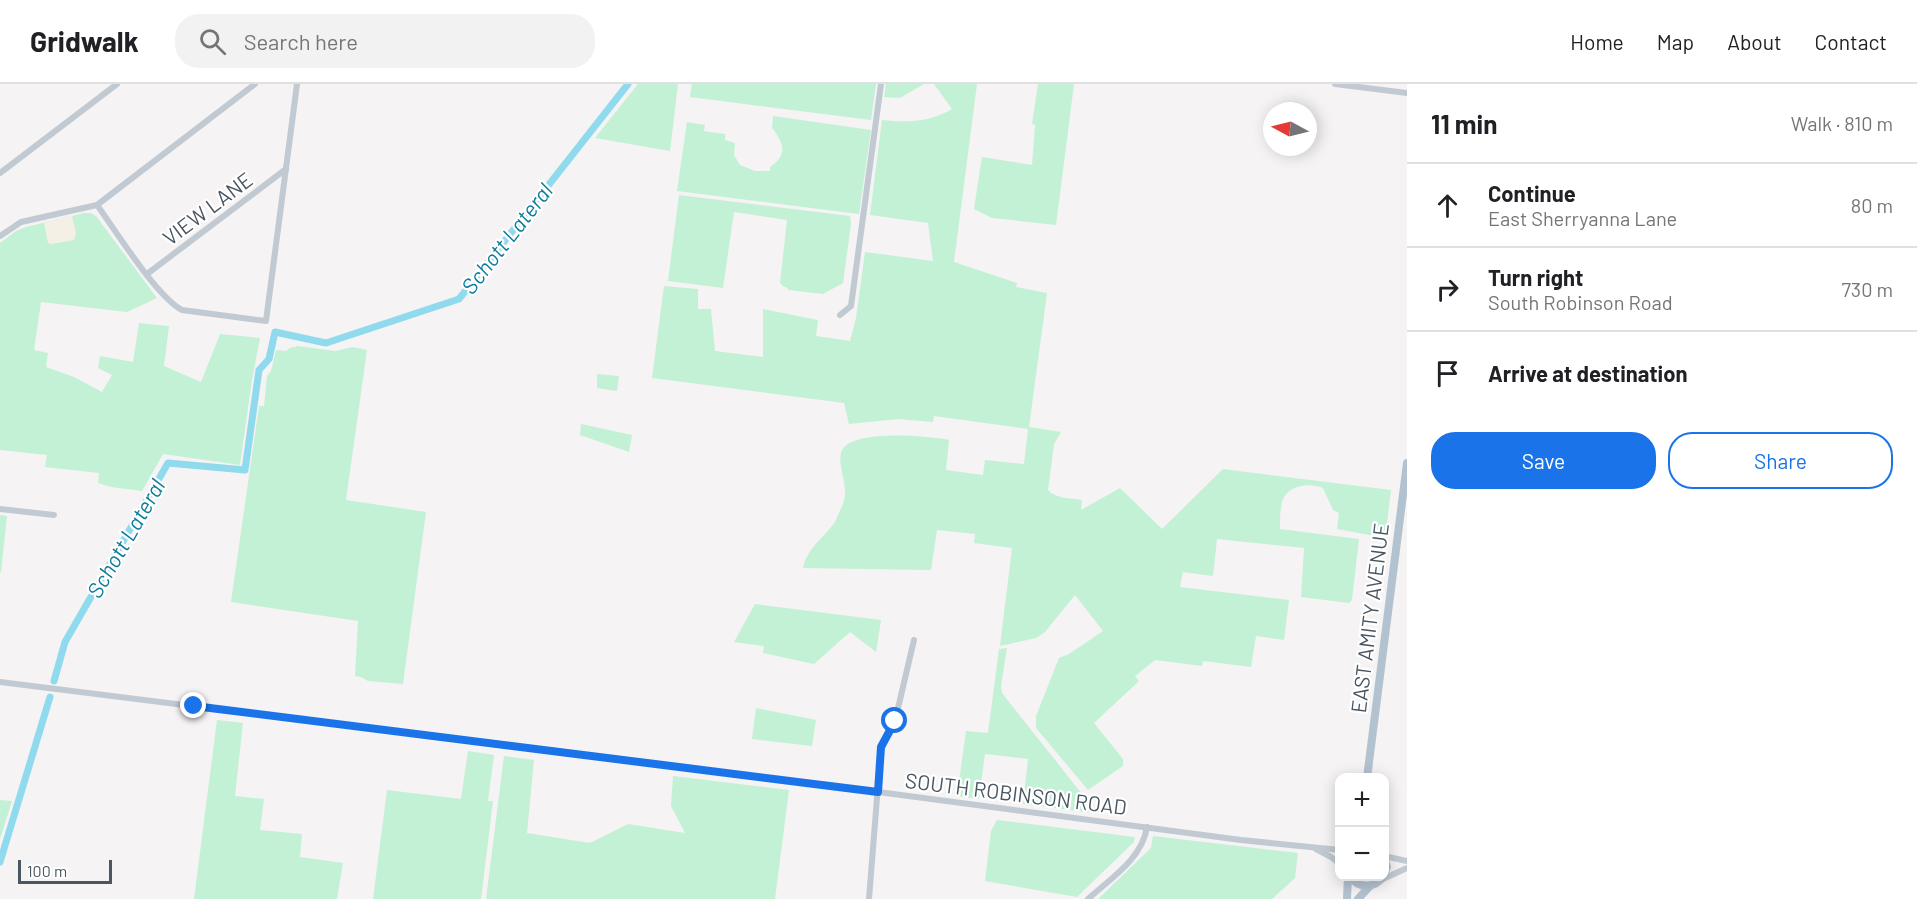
<!DOCTYPE html>
<html lang="en">
<head>
<meta charset="utf-8">
<style>
  body { margin:0; font-family:Barlow,sans-serif; background:#f2f2f2; color:#202124 }
  .controls { position:absolute; right:18px; bottom:18px; display:grid; overflow:hidden; border-radius:12px; box-shadow:0 3px 15px #0003 }
  .controls button { width:54px; height:54px; display:grid; place-items:center; padding:0; border:0; border-bottom:2px solid #e0e0e0; background:#fff; color:#202124; font:30px sans-serif }
  .compass { position:absolute; left:1263px; top:18px; width:54px; height:54px; border-radius:50%; background:#fff; box-shadow:0 3px 15px #0003; rotate:277deg }
  .scale { position:absolute; left:18px; bottom:15px; width:94px; box-sizing:border-box; padding-left:6px; border:3px solid #4a5661; border-top:0; font-size:16px; line-height:21px; white-space:nowrap; color:#4a5661; -webkit-text-stroke:4px #fff; paint-order:stroke }
  .stop { position:absolute; width:18px; height:18px; margin:-14px; border:4px solid #1a73e8; border-radius:50%; background:#fff }
  .stop.end { background:#1a73e8; border-color:#fff; box-shadow:0 2px 6px #0008 }
  .list { margin:0; padding:0; list-style:none }
  h2 { display:flex; justify-content:space-between; align-items:center; height:78px; margin:0; padding:0 24px; font-size:26px }
  h2 small { font-size:20px; font-weight:400; color:#757577 }
  .list li { display:grid; grid-template-columns:39px 1fr auto; gap:18px; align-items:center; box-sizing:border-box; height:84px; padding:0 24px; border-top:2px solid #e0e0e0 }
  .list b { display:block; font-size:22px; white-space:nowrap }
  .list p { margin:0; font-size:20px; white-space:nowrap; color:#757577 }
  .list em { font-size:20px; font-style:normal; color:#757577 }
  .actions { display:flex; gap:12px; padding:18px 24px }
  .actions a { flex:1; padding:14px 0; border:2px solid #1a73e8; border-radius:24px; text-align:center; font-size:21px; color:#1a73e8 }
  .actions .main { background:#1a73e8; color:#fff }
  .icon { flex:none; width:33px; height:33px; fill:none; stroke:currentColor; stroke-width:2; stroke-linecap:round; stroke-linejoin:round }
  .map { position:relative; flex:none; width:1407px; height:815px; overflow:hidden }
  header { display:flex; align-items:center; gap:36px; box-sizing:border-box; height:84px; padding:0 30px; background:#fff; border-bottom:2px solid #e0e0e0 }
  header strong { font-size:28px }
  nav { display:flex; gap:33px; margin-inline-start:auto; font-size:21px }
  .search { width:420px; height:54px; background:#f2f2f2; display:flex; align-items:center; gap:15px; box-sizing:border-box; padding:0 21px; border-radius:24px; color:#757577; font-size:22px }
  main { display:flex }
  aside { flex:1; background:#fff }
  .map>svg:first-child { display:block }
  .green { fill:#c3f1d5 }
  .sand { fill:#f5f0e5 }
  .lines { fill:none; stroke-linecap:round; stroke-linejoin:round }
  .canal { stroke:#90daee; stroke-width:7 }
  .minor { stroke:#c1cad2; stroke-width:6 }
  .major { stroke:#b3c2d1; stroke-width:8 }
  .route { stroke:#1a73e8; stroke-width:8 }
  .labels { text-anchor:middle; dominant-baseline:central; stroke-width:4.5; stroke-linejoin:round; paint-order:stroke }
  .street-label { font-size:21px; fill:#4a5661; stroke:#fff }
  .water-label { font-size:22px; font-style:italic; fill:#0c7c9b; stroke:#fff }
</style>
</head>
<body>
<header>
<strong>Gridwalk</strong>
<div class="search"><svg class="icon" aria-label="search" viewBox="0 0 24 24"><circle cx="10" cy="10" r="6"/><path d="M15 15l6 6"/></svg>Search here</div>
<nav><a>Home</a><a>Map</a><a>About</a><a>Contact</a></nav>
</header>
<main>
<div class="map">
<svg width="1407" height="815" viewBox="0 0 1407 815">
  <rect width="100%" height="100%" fill="#f5f3f3"/>
  <!-- green -->
  <g class="green">
    <path d="M 638,0 L 678,0 L 670,67 L 595,54 Z"/>
    <path d="M 692,0 L 876,0 L 871,36 L 690,13 Z"/>
    <path d="M 886,0 L 924,0 L 900,14 L 884,13 Z"/>
    <path d="M 934,0 L 977,0 L 954,178 L 1017,199 L 1016,203 L 1047,209 L 1029,343 L 1061,348 L 1054,360 L 1048,406 C 1056,415 1070,414 1082,416 L 1081,426 L 1120,404 L 1162,445 L 1223,385 L 1391,406 L 1386,447 L 1375,452 L 1337,445 L 1339,429 L 1333,426 L 1323,404 C 1310,399 1290,400 1283,415 C 1280,423 1280,437 1280,445 L 1359,455 L 1352,516 L 1349,519 L 1301,513 L 1304,464 L 1217,455 L 1213,492 L 1183,488 L 1180,503 L 1289,516 L 1284,556 L 1256,552 L 1251,583 L 1203,577 L 1202,582 L 1155,576 L 1135,592 L 1139,597 L 1094,639 L 1123,675 L 1123,682 L 1088,706 L 1036,644 L 1036,632 L 1059,574 L 1069,570 L 1103,547 L 1075,511 L 1045,548 L 1036,554 L 1000,562 L 1012,464 L 974,459 L 975,450 L 937,446 L 931,486 L 803,484 C 809,458 831,451 838,431 C 841,425 845,416 845,410 C 846,397 838,381 841,369 C 847,344 930,352 949,356 L 946,386 L 983,391 L 985,376 L 1024,380 L 1028,345 L 934,332 L 933,338 L 898,335 L 849,340 L 844,319 L 652,294 L 664,202 L 698,205 L 698,225 L 711,225 L 715,267 L 763,273 L 763,225 L 818,236 L 816,252 L 850,257 L 856,234 L 865,168 L 933,177 L 928,139 L 870,131 L 882,36 C 907,39 930,38 952,25 Z"/>
    <path d="M 1038,0 L 1074,0 L 1056,141 L 992,134 L 974,125 L 982,73 L 1032,81 L 1035,41 L 1032,40 Z"/>
    <path d="M 773,32 L 871,46 L 859,130 L 677,107 L 687,38 L 705,41 L 704,47 L 725,50 L 725,56 L 735,59 L 734,71 L 740,81 L 755,87 L 770,87 L 770,83 C 788,71 784,59 772,44 Z"/>
    <path d="M 679,111 L 850,132 L 851,140 L 843,199 L 823,210 L 789,206 L 786,203 L 784,203 L 780,199 L 787,136 L 734,128 L 723,204 L 668,197 Z"/>
    <path d="M 84,129 L 91,129 L 96,132 L 157,214 L 127,228 L 41,218 L 34,266 L 48,269 L 46,283 L 74,293 L 102,308 L 112,291 L 98,284 L 100,272 L 133,278 L 139,239 L 169,242 L 164,282 L 201,298 L 220,250 L 260,254 L 252,296 L 240,381 L 163,370 L 142,407 L 111,403 L 98,399 L 99,389 L 45,383 L 47,371 L 0,366 L 0,159 L 16,147 L 26,143 Z"/>
    <path d="M 298,262 L 335,267 L 353,263 L 367,266 L 346,416 L 426,428 L 403,600 L 368,597 L 361,593 L 355,592 L 358,537 L 231,518 L 259,322 L 264,322 L 267,292 L 271,287 L 276,266 L 286,267 L 290,264 Z"/>
    <path d="M 597,290 L 619,292 L 617,307 L 597,304 Z"/>
    <path d="M 581,340 L 632,351 L 629,368 L 580,351 Z"/>
    <path d="M 0,431 L 7,432 L 1,488 L 0,488 Z"/>
    <path d="M 755,520 L 881,536 L 876,568 L 850,548 L 814,580 L 763,569 L 764,562 L 734,558 Z"/>
    <path d="M 1007,564 L 1001,602 L 1002,609 L 1093,724 L 1093,729 L 1023,720 L 1028,675 L 985,670 L 979,715 L 957,712 L 966,647 L 988,649 L 999,565 Z"/>
    <path d="M 756,624 L 816,636 L 812,662 L 752,655 Z"/>
    <path d="M 217,636 L 243,639 L 235,712 L 264,715 L 260,746 L 302,750 L 300,773 L 343,779 L 337,815 L 194,815 Z"/>
    <path d="M 468,667 L 494,671 L 488,717 L 493,717 L 481,815 L 373,815 L 387,706 L 461,715 Z"/>
    <path d="M 504,672 L 534,676 L 527,749 L 590,759 L 628,740 L 685,749 L 671,722 L 673,692 L 789,706 L 775,815 L 486,815 Z"/>
    <path d="M 0,716 L 12,717 L 0,755 Z"/>
    <path d="M 997,736 L 1135,753 L 1134,758 L 1077,813 L 985,797 L 991,747 Z"/>
    <path d="M 1153,752 L 1298,769 L 1295,794 L 1272,815 L 1098,815 L 1151,764 Z"/>
  </g>
  <!-- sand -->
  <path class="sand" d="M 72,132 L 76,149 L 74,156 L 52,160 L 48,159 L 44,139 Z"/>
  <g class="lines">
    <!-- canal -->
    <g class="canal">
      <path d="M 54,597 L 65,558 L 168,379 L 245,386 L 259,286 L 269,275 L 275,248 L 326,259 L 459,215 L 628,0"/>
      <path d="M 0,778 L 50,613"/>
    </g>
    <!-- minor -->
    <g class="minor">
      <path d="M 1335,0 L 1407,9"/>
      <path d="M 0,89 L 117,0"/>
      <path d="M 97,121 C 116,147 156,212 182,226 L 266,237 L 297,0"/>
      <path d="M 0,152 L 21,138 L 97,121 L 255,0"/>
      <path d="M 147,190 L 286,85"/>
      <path d="M 840,231 L 851,222 L 881,0"/>
      <path d="M 0,425 L 54,431"/>
      <path d="M 0,598 L 878,708 L 1241,756 L 1340,766"/>
      <path d="M 1316,765 L 1331,773 L 1340,780"/>
      <path d="M 1384,772 L 1407,777"/>
      <path d="M 1383,795 L 1407,784"/>
      <path d="M 869,815 L 881,663 L 895,637 L 914,556"/>
      <path d="M 1088,815 C 1111,794 1142,775 1147,743"/>
    </g>
    <!-- major -->
    <g class="major">
      <path d="M 1367,694 L 1407,379"/>
      <path d="M 1384,774 L 1387,783 L 1384,791"/>
      <path d="M 1349,792 C 1359,805 1374,805 1384,792"/>
      <path d="M 1347,815 L 1348,792"/>
      <path d="M 1358,815 L 1370,802"/>
    </g>
  </g>
  <g class="lines">
    <!-- route -->
    <path class="route" d="M 194,622 L 878,708 L 881,663 L 895,637"/>
  </g>
  <g class="labels">
    <!-- street labels -->
    <g class="street-label">
      <text transform="translate(207 124) rotate(-37)">VIEW LANE</text>
      <text transform="translate(1369 534) rotate(-83)">EAST AMITY AVENUE</text>
      <text transform="translate(1016 709) rotate(7)">SOUTH ROBINSON ROAD</text>
    </g>
    <!-- water labels -->
    <g class="water-label">
      <text transform="translate(506 154) rotate(-52)">Schott Lateral</text>
      <text transform="translate(125 454) rotate(-60)">Schott Lateral</text>
    </g>
  </g>
</svg>
<div class="controls">
<button>+</button>
<button>−</button>
</div>
<svg class="compass" viewBox="-18 -18 36 36"><path d="M0-13l5 13h-10z" fill="#e53935"/><path d="M0 13l5-13h-10z" fill="#757577"/></svg>
<div class="scale">100 m</div>
<div class="stop" style="left:895px;top:637px"></div>
<div class="stop end" style="left:194px;top:622px"></div>
</div>
<aside>
<h2>11 min<small>Walk · 810 m</small></h2>
<ul class="list">
<li><svg class="icon" aria-label="ahead" viewBox="0 0 24 24"><path d="M12 20V5M6 11l6-6 6 6"/></svg><div><b>Continue</b><p>East Sherryanna Lane</p></div><em>80 m</em></li>
<li><svg class="icon" aria-label="right" viewBox="0 0 24 24"><path d="M7 20v-9h11M14 6l5 5-5 5"/></svg><div><b>Turn right</b><p>South Robinson Road</p></div><em>730 m</em></li>
<li><svg class="icon" aria-label="arrive" viewBox="0 0 24 24"><path d="M6 21V4h12l-3 4 3 4H6"/></svg><div><b>Arrive at destination</b></div></li>
</ul>
<div class="actions"><a class="main">Save</a><a>Share</a></div>
</aside>
</main>
</body>
</html>
